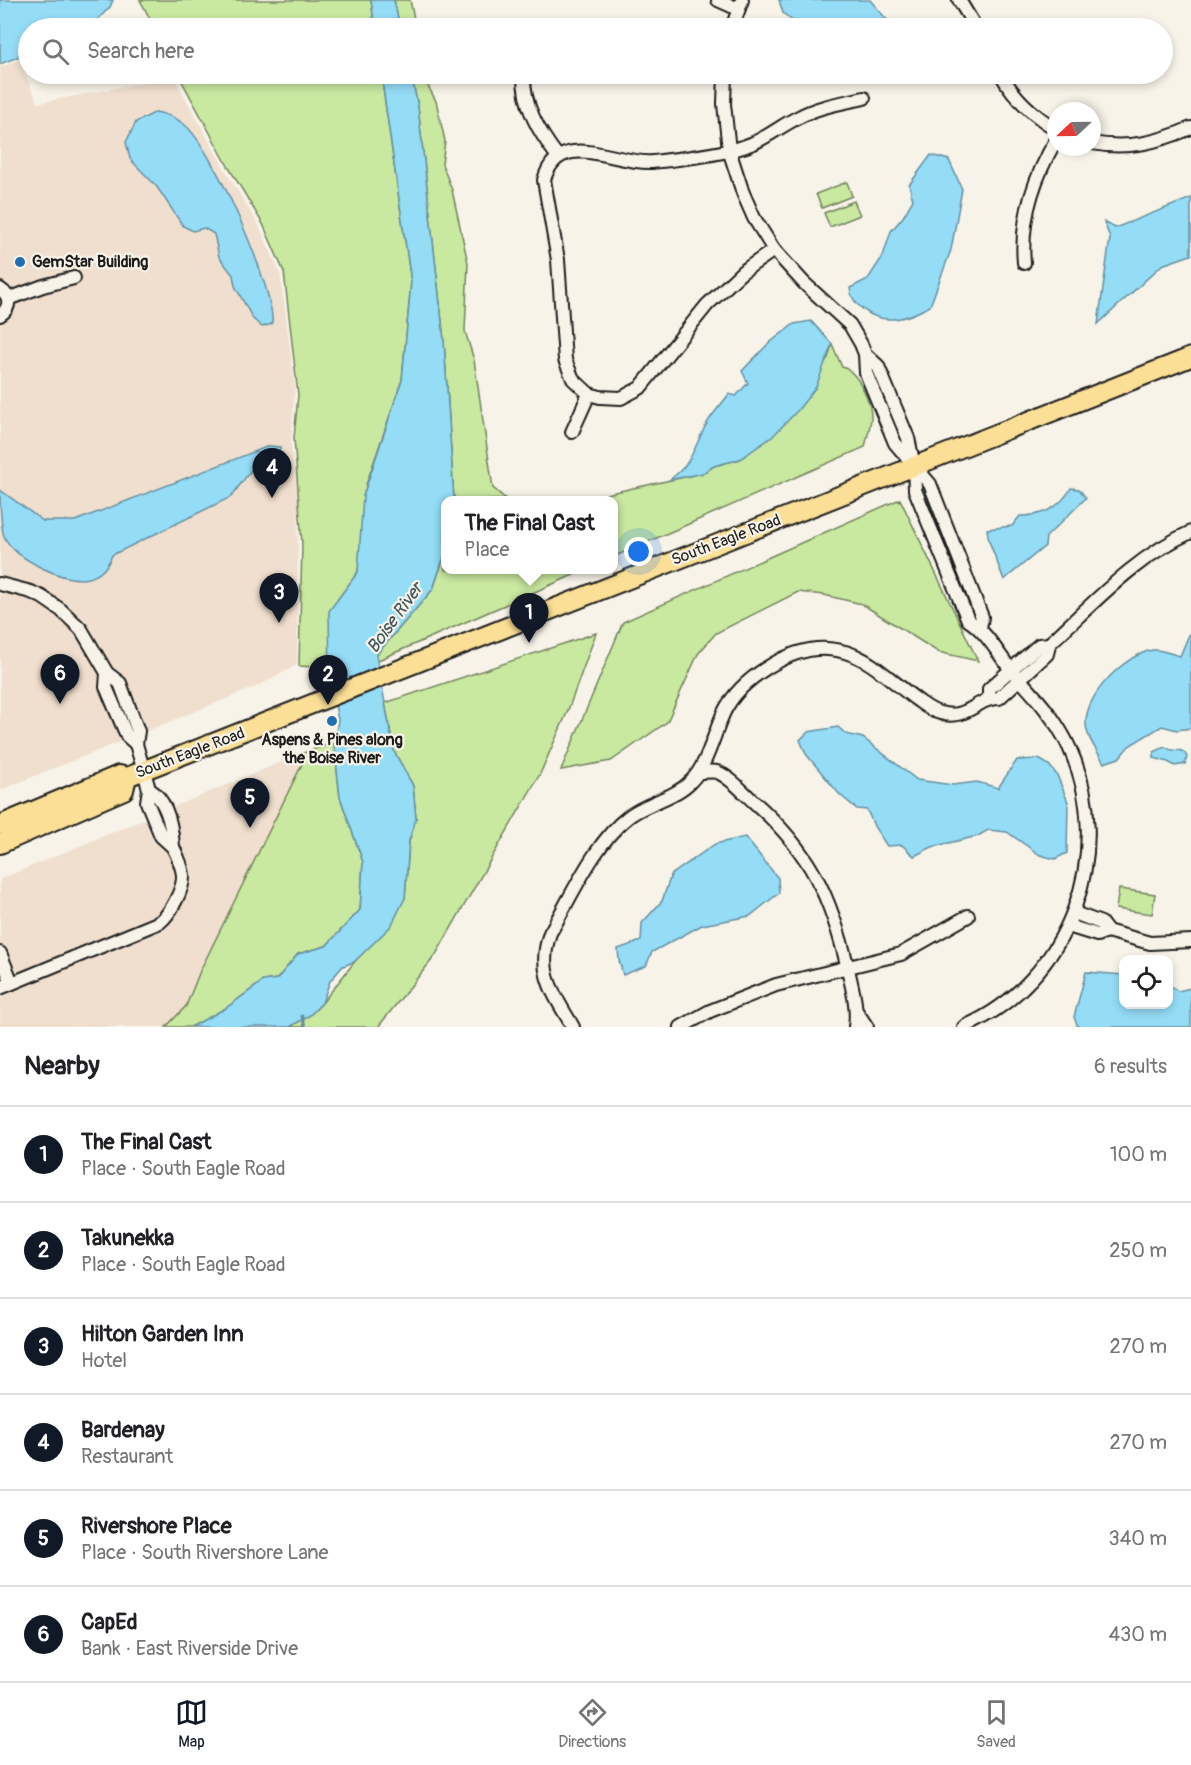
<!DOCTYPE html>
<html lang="en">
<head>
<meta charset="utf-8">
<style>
  body { margin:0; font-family:Pangolin,sans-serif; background:#f2f2f2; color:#202124 }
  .controls { position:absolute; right:18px; bottom:18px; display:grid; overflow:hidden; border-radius:12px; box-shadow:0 3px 9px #0003 }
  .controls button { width:54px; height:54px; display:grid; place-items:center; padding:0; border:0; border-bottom:2px solid #e0e0e0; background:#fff; color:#202124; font:30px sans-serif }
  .compass { position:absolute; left:1047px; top:102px; width:54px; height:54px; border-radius:50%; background:#fff; box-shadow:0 3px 9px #0003; rotate:248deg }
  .you { position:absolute; left:639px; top:552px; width:21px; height:21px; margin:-15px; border:4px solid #fff; border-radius:50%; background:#1a73e8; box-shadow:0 0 0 9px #1a73e833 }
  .badge { display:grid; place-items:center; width:39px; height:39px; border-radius:50%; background:#111827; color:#fff; font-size:20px; font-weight:700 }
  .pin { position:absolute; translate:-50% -50px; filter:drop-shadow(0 2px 3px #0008) }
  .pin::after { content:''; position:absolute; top:32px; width:21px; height:18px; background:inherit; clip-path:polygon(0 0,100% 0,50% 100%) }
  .popup { position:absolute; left:441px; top:496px; width:177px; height:78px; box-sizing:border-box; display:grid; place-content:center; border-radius:12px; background:#fff; filter:drop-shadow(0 2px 4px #0005); font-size:20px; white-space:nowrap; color:#757577 }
  .popup b { font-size:22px; color:#202124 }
  .popup::after { content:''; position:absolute; left:50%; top:100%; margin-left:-12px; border:12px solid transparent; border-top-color:#fff }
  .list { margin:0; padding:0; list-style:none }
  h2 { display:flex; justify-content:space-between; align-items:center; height:78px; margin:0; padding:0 24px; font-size:26px }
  h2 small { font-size:20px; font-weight:400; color:#757577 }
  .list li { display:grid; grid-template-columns:39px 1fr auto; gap:18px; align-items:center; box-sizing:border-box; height:96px; padding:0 24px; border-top:2px solid #e0e0e0 }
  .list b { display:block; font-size:22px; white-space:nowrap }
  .list p { margin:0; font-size:20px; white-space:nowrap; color:#757577 }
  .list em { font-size:20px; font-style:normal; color:#757577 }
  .icon { flex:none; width:33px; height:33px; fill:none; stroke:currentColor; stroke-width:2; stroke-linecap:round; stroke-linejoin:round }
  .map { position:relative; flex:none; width:1191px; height:1027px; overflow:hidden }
  .search { position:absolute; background:#fff; box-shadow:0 3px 9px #0003; left:18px; right:18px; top:18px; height:66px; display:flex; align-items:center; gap:15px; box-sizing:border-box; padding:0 21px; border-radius:33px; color:#757577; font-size:22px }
  .sheet { height:654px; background:#fff }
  nav { display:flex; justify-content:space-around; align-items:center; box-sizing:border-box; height:84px; border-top:2px solid #e0e0e0; background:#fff; font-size:16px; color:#757577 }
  nav a { display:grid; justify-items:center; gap:3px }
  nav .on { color:#111827 }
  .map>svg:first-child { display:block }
  .built { fill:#f0dfce }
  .green { fill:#c9e8a0; stroke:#72825e; stroke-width:1.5 }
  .water { fill:#95dcf7; stroke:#658f9f; stroke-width:1.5 }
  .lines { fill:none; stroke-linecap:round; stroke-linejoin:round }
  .stream { stroke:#658f9f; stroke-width:3 }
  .minor-casing { stroke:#1c1c1c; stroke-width:16 }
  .highway-casing { stroke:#1c1c1c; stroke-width:22 }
  .minor { stroke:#f7f3e8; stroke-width:12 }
  .highway { stroke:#fbdf96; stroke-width:18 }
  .poi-dot { fill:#1f6fb2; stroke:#f7f3e8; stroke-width:2 }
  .labels { text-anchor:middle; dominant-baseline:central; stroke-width:4.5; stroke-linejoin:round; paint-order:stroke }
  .poi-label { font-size:16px; font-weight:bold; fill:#1c1c1c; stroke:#f7f3e8; text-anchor:start }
  .street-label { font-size:16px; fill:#1c1c1c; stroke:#f7f3e8 }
  .water-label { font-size:18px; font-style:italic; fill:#40565e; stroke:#f7f3e8 }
</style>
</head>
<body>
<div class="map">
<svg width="1191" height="1027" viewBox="0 0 1191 1027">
  <rect width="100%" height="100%" fill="#f7f3e8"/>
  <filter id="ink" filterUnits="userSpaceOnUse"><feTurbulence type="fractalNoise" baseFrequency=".0167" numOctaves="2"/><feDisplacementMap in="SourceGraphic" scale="12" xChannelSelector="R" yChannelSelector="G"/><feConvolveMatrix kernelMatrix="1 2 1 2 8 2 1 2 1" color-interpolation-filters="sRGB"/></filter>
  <g filter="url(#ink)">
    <!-- built -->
    <g class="built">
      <path d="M 19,60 L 38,103 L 174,77 L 225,170 L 259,226 L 280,273 L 295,385 L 291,444 L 298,501 L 297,665 L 256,687 L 0,790 L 0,67 Z"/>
      <path d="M 303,753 L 303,764 L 186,1006 L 166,1027 L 0,1027 L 0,879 Z"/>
    </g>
    <!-- green -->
    <g class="green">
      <path d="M 140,0 L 371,0 L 375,28 L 155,28 Z"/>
      <path d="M 394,0 L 410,0 L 416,28 L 400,28 Z"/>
      <path d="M 178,74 L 381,74 L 411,282 L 402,380 L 366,485 L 358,572 L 338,599 L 330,661 L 330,679 L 323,682 L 321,670 L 316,667 L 299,666 L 302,544 L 294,438 L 298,395 L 284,272 L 263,224 L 229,168 Z"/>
      <path d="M 411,74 L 426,74 L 427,84 L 436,101 L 445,141 L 442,164 L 452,190 L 468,263 L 465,331 L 474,360 L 493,488 L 507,500 L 454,500 L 444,340 L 418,107 Z"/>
      <path d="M 847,182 L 852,196 L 822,208 L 816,194 Z"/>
      <path d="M 854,201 L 860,215 L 830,227 L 824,213 Z"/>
      <path d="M 832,344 L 842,367 C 858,371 872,403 871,419 C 870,428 867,438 865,447 L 613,557 L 613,500 L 578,500 L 703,473 L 714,466 L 740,459 L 828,358 Z"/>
      <path d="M 900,499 L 978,661 L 938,652 L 862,604 L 824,595 L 798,592 L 716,633 L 698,654 L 667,722 L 611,761 L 561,770 L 623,622 Z"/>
      <path d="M 445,554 L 445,570 L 585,570 L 376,661 L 376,655 L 433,589 Z"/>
      <path d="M 596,633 L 567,713 L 540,774 L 435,956 L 378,1027 L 290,1027 L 310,1015 L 322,1003 L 405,898 L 409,841 L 416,818 L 413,786 L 394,751 L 385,703 Z"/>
      <path d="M 333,735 L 335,735 L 334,743 L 340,797 L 363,862 L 360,910 L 326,946 L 298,954 L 277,979 L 263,981 L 226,1008 L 191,1027 L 166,1027 L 186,1006 L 200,971 L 302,764 L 303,753 L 326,745 Z"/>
      <path d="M 1119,889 L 1155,894 L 1152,914 L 1116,909 Z"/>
    </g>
    <!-- water -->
    <g class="water">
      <path d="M 0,0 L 113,0 L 110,7 L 89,28 L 28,28 L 28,53 L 0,64 Z"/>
      <path d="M 371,0 L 394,0 L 400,28 L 375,28 Z"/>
      <path d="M 779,0 L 870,0 L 888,21 L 875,28 L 856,28 L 851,27 L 822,28 L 796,24 L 783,13 Z"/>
      <path d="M 381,74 L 411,74 L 418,107 L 444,340 L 454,500 L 445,500 L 445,554 L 433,589 L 376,655 L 394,751 L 413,786 L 416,818 L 409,841 L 405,898 L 391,926 L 354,962 L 343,966 L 330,981 L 322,1003 L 310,1015 L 290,1027 L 191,1027 L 226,1008 L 263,981 L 277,979 L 298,954 L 326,946 L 360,910 L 361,897 L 363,862 L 340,797 L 334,743 L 338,720 L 330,679 L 329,611 L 358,572 L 363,496 L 402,380 L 411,282 Z"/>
      <path d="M 156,112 C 166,114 177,118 185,125 C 212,147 276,290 272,324 L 262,327 L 253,319 L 235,286 L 233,275 L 219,257 L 214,234 L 204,228 L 193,231 L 183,226 L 157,187 L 130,159 L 126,142 L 136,122 Z"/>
      <path d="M 931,155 L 949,160 L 962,189 L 951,250 L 930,306 C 919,312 902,320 889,319 C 872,319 851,305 850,288 L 868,279 L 883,256 L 891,231 L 903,217 L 913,200 L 909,185 Z"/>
      <path d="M 1191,198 L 1191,255 L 1162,265 L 1098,324 L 1110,238 L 1104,222 L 1115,228 Z"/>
      <path d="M 811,321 L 832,344 L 816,387 L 798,410 L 772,437 L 740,459 L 714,466 L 703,473 L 669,480 C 693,463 693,449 706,425 C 712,414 722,404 729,394 L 736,396 L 748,383 L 742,371 L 768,344 L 794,324 Z"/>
      <path d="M 269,446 L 280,447 L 279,457 L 251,470 L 231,497 L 112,555 C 99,591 64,579 38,566 C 24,558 11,551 4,536 C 0,523 0,505 0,490 L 43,521 L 75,521 Z"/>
      <path d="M 1071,488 L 1079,489 L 1086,498 L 1046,537 L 1045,546 L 1004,580 L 989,541 L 987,529 L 1012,526 L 1020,516 C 1042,516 1060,508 1071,488 Z"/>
      <path d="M 1191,630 L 1191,728 L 1177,730 L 1162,726 L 1129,746 L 1119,758 L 1104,763 C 1097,750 1085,736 1086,721 C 1087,693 1126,654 1153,650 C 1161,649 1172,654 1180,656 Z"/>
      <path d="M 838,727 L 846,734 L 863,738 L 917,780 L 953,785 L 977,782 L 998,788 L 1017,760 L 1039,759 L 1049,765 L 1057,775 L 1068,802 L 1067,853 L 1055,859 L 1040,855 L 1007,832 L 988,830 L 978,836 L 932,847 L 914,856 L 902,845 L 887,846 L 875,828 L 867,810 L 857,809 L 840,795 L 806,754 L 800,740 L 808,732 Z"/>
      <path d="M 1165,747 C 1168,748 1170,750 1172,750 C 1179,751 1183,748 1187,757 L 1185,764 L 1175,766 L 1168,762 L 1154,758 L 1154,752 Z"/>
      <path d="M 745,837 L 778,878 L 779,893 L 750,916 L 702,925 L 652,952 L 646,966 L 623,975 L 619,960 L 618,949 L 641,941 L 642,923 L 662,901 L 671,875 L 715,844 Z"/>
      <path d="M 1086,972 L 1123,975 L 1124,1005 L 1168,1005 L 1169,985 L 1178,991 L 1191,988 L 1191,1027 L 1078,1027 L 1074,1017 Z"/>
    </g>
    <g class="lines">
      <!-- stream -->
      <path class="stream" d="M 302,1016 L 305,1027"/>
      <!-- minor casing -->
      <g class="minor-casing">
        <g id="minor">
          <path d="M 718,0 L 738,9"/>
          <path d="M 959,0 L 976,28"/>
          <path d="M 732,28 L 742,0"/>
          <path d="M 524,74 C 523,106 539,132 558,157"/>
          <path d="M 725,74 L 724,104 L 729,150 L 743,193 L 754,218 L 774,250 L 804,283 L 850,325 L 861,344 L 865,354 L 866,373 L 895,443 L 930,484 L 982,617 L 980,628"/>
          <path d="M 1001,74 C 1014,98 1033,115 1056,129"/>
          <path d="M 1092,143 C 1128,150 1158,142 1191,128"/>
          <path d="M 1024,263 C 1020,219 1034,178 1056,140"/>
          <path d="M 0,289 C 11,296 11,308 0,315"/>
          <path d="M 8,299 L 43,286 L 74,278"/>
          <path d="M 865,354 L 878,366 L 908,438 L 914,466 L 915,490 L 968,620 C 987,632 998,654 1012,671 C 1034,695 1055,717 1069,747 C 1117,851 1070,981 964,1027"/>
          <path d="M 589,394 L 600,397 L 621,398 L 640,388 L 707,305 L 742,272 L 774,250"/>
          <path d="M 572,432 L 589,394 L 573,379 L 565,360 L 558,260 L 544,180 C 559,127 616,165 652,162 C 679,159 727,154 751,144 C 768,137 782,125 799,117 C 819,106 843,103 864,98"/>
          <path d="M 0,584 L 31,592 L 42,597 L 61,610 L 81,629 L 107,673 L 120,683 L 138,731 L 136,744 L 127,736 L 106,687 L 107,673"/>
          <path d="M 1049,644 C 1094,603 1135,557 1191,532"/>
          <path d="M 136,744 L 149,789 L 147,802 L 161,836 L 173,847 C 172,827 167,800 149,789"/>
          <path d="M 699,772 C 705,772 713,771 717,772 C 730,777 743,792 753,801 C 810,851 831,896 848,969 C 852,988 858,1007 855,1027"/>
          <path d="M 1068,926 L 1097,935 L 1107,931 L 1101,923 L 1074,913"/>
          <path d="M 1107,931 L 1150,943 L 1191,941"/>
          <path d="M 0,953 L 12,983"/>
          <path d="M 0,988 L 160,922 C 170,914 184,889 183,875 C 182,865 177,855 173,847"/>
          <path d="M 857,1012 L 867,1027"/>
          <path d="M 573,1027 C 554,994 536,973 550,933 C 571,897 595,842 628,817 C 647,802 674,799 691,781 C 707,766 714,733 724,712 C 740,679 791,646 828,649 C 865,651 888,679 917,700 C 924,705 931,711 940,713 C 968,721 976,698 999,698 L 1047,654 L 1049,644 L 1039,645 L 989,689 L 989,698"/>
          <path d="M 681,1027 L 710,1011 L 776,985 L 901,954 L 968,916"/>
        </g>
      </g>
      <!-- highway casing -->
      <g class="highway-casing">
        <g id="highway">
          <path d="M 0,825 L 119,775 L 127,777 L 1191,357"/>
          <path d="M 0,844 L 124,790 L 127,777"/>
        </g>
      </g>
      <!-- minor -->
      <use href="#minor" class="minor"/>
      <!-- highway -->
      <use href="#highway" class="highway"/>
    </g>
  </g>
  <!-- markers -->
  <g class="poi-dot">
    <circle cx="20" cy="262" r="6"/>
    <circle cx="332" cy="721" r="6"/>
  </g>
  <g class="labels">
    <!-- poi labels -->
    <g class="poi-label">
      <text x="32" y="262">GemStar Building</text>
      <text x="332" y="740" text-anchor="middle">Aspens &amp; Pines along<tspan x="332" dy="18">the Boise River</tspan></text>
    </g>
    <!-- street labels -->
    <g class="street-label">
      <text transform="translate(726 540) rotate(-21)">South Eagle Road</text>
      <text transform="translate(190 753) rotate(-21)">South Eagle Road</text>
    </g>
    <!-- water labels -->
    <g class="water-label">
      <text transform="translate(395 618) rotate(-54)">Boise River</text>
    </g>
  </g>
</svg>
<div class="controls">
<button><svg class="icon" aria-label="locate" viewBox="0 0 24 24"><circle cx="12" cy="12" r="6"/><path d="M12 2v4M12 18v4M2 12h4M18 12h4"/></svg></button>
</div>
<svg class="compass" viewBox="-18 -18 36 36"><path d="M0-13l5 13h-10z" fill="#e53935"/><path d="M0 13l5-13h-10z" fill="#757577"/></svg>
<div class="you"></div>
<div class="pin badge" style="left:529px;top:643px">1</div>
<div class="popup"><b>The Final Cast</b>Place</div>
<div class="pin badge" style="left:328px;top:705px">2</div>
<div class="pin badge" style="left:279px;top:623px">3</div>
<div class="pin badge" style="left:272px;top:498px">4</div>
<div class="pin badge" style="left:250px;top:828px">5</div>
<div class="pin badge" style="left:60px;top:704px">6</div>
<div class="search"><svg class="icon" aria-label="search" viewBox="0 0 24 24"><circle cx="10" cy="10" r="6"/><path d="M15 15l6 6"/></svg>Search here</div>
</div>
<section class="sheet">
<h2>Nearby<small>6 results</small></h2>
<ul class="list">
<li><span class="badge">1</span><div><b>The Final Cast</b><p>Place · South Eagle Road</p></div><em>100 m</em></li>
<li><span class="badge">2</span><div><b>Takunekka</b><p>Place · South Eagle Road</p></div><em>250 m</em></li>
<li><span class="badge">3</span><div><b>Hilton Garden Inn</b><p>Hotel</p></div><em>270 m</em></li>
<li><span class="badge">4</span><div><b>Bardenay</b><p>Restaurant</p></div><em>270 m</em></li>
<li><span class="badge">5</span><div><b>Rivershore Place</b><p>Place · South Rivershore Lane</p></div><em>340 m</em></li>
<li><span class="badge">6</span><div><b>CapEd</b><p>Bank · East Riverside Drive</p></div><em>430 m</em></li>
</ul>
</section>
<nav>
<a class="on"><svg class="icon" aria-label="map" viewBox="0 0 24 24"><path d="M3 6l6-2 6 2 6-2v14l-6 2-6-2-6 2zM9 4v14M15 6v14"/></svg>Map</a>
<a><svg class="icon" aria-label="directions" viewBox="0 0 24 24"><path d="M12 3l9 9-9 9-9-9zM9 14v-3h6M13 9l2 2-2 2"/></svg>Directions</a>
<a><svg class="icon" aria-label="saved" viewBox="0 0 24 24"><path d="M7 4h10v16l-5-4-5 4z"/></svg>Saved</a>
</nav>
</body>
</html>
